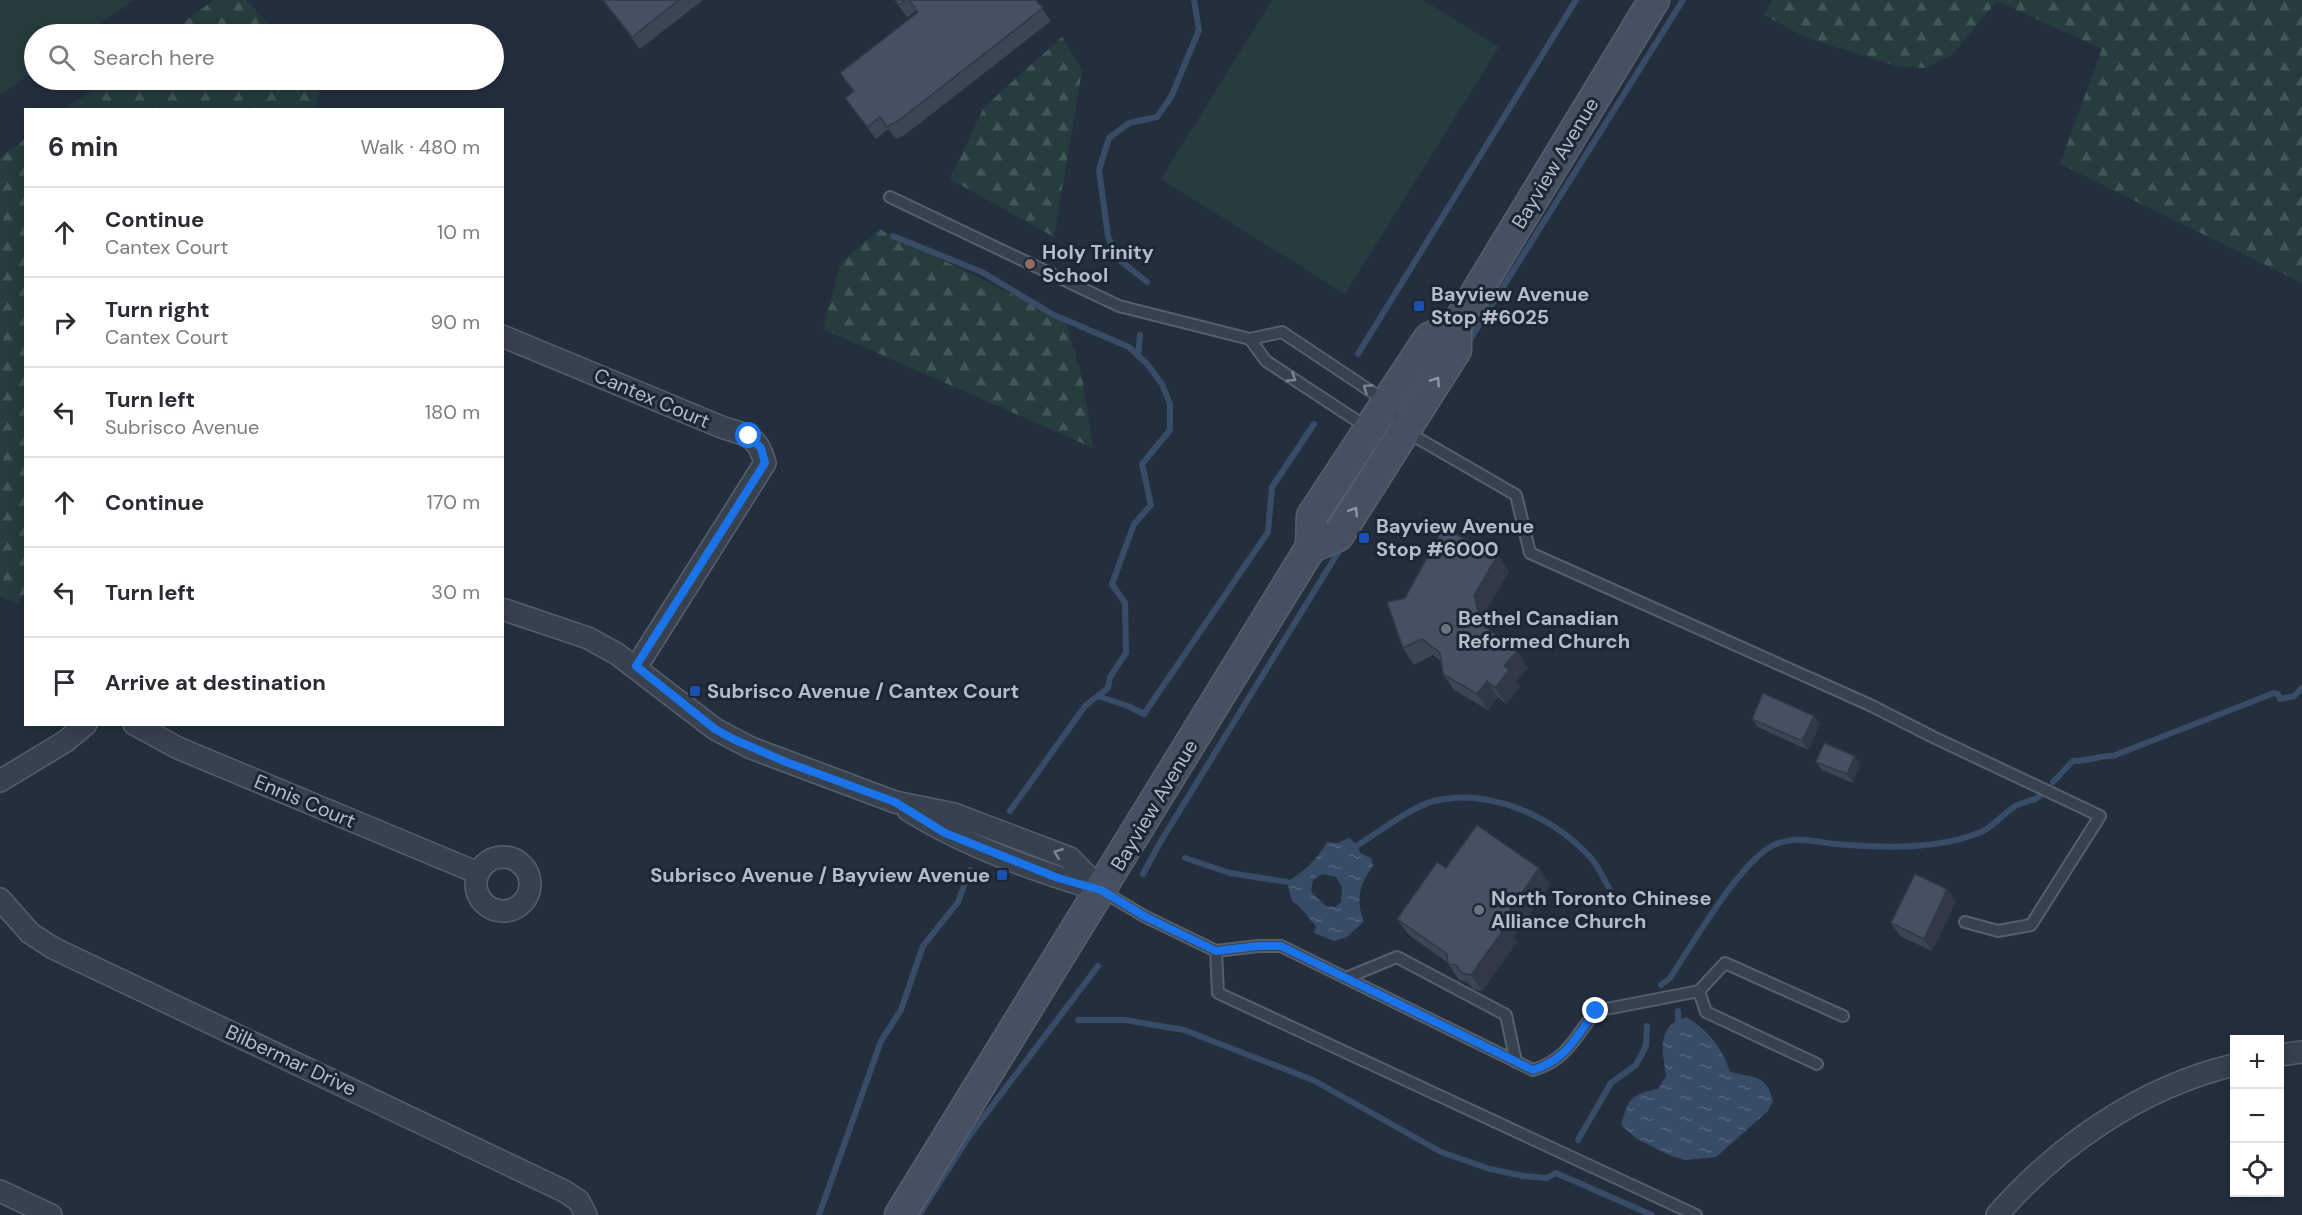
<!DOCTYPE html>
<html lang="en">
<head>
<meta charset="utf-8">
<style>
  body { margin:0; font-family:"DM Sans",sans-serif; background:#f2f2f3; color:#2b2b33 }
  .controls { position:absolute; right:18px; bottom:18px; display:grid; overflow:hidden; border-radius:0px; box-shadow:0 3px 15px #0003 }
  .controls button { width:54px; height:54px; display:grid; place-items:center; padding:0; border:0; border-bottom:2px solid #e1e1e2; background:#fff; color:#2b2b33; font:30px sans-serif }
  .stop { position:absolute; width:18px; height:18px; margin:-14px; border:4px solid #1a73e8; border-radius:50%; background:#fff }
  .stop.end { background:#1a73e8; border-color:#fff; box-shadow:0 2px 6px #0008 }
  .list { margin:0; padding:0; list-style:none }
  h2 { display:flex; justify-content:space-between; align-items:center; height:78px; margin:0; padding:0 24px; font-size:26px }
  h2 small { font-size:20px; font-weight:400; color:#7c7c81 }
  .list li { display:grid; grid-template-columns:39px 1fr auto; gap:18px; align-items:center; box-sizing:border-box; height:90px; padding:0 24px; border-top:2px solid #e1e1e2 }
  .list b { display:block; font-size:22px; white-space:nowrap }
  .list p { margin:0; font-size:20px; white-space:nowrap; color:#7c7c81 }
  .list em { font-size:20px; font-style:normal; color:#7c7c81 }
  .icon { flex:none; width:33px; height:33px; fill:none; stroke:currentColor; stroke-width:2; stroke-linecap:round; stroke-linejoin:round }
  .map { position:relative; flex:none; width:2302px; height:1215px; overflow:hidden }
  .search { position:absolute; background:#fff; box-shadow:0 3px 15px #0003; left:24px; top:24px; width:480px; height:66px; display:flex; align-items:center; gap:15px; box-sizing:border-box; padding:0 21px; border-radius:33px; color:#7c7c81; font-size:22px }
  .panel { position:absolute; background:#fff; box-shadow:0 3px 15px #0003; left:24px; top:108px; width:480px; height:618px; border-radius:0px }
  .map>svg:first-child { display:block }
  .forest { fill:url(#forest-firs) }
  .pitch { fill:#263c3f }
  .water { fill:url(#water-ripples); fill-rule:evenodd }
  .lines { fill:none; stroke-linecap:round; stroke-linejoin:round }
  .stream { stroke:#394c67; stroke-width:6 }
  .service-casing { stroke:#565f6c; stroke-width:14 }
  .minor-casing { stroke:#565f6c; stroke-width:24 }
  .secondary-casing { stroke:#565f6c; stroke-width:33 }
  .service { stroke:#38414e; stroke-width:10 }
  .minor { stroke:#38414e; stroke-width:21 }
  .secondary { stroke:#465061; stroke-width:30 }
  .wall { fill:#3b4654 }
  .shaded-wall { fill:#303945 }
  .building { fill:#455162; stroke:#303945; stroke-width:1.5 }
  .oneway { stroke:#7c8592 }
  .oneway2 { stroke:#8e96a5 }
  .route { stroke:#1a73e8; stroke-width:8 }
  .education-dot { fill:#8d6e63; stroke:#1d2633; stroke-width:2 }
  .transit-dot { fill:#1a4fb4; stroke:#1d2633; stroke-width:2 }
  .worship-dot { fill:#6b7280; stroke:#1d2633; stroke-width:2 }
  .labels { text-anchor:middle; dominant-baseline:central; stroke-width:6; stroke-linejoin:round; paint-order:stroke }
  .street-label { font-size:20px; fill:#b4bcc9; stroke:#1d2633 }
  .poi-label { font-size:20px; font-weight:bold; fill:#b4bcc9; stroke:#1d2633; text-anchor:start }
</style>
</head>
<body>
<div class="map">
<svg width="2302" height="1215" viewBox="0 0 2302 1215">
  <defs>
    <pattern id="forest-firs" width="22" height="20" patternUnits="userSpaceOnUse" patternTransform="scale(1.5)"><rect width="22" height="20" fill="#263c3f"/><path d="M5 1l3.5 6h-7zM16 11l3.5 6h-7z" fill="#435659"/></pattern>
    <pattern id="water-ripples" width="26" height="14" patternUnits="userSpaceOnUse" patternTransform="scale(1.5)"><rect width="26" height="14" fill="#394c67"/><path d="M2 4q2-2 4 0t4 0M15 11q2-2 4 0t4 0" fill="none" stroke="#53647b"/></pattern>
  </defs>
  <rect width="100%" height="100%" fill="#242f3e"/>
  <!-- forest -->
  <g class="forest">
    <path d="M 214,0 L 246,0 L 279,34 L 167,34 Z"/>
    <path d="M 1772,0 L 2302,0 L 2302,283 L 2060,164 L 2102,49 L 1997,1 L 1953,54 L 1926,68 L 1899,67 L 1805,37 L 1764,15 Z"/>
    <path d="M 1062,37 L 1082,70 L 1054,237 L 950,179 L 984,107 Z"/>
    <path d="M 106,80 L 322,80 L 316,109 L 65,109 Z"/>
    <path d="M 25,139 L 26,591 L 17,604 L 0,596 L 0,158 Z"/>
    <path d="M 879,229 L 1065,320 L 1082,376 L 1093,448 L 823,329 L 841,263 Z"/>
  </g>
  <!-- pitch -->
  <g class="pitch">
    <path d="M 0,0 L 134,0 L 85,34 L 34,34 L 34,71 L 0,95 Z"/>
    <path d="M 1272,0 L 1423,0 L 1499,47 L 1345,294 L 1161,179 Z"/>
  </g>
  <!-- water -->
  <g class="water">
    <path d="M 1349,838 L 1358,845 L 1360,853 L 1371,858 L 1373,866 C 1360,883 1355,900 1364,921 L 1347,937 L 1334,941 L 1314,933 L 1316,926 C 1307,917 1303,908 1292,901 L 1287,882 C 1303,872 1318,859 1327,842 L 1338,843 ZM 1322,874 L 1336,877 L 1342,887 L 1341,902 L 1335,907 L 1326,906 L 1311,892 L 1313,880 Z"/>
    <path d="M 1686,1017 C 1708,1030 1722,1047 1730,1072 C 1755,1078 1766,1074 1773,1101 L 1767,1112 L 1716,1157 L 1686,1160 L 1671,1156 L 1637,1139 L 1621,1125 C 1629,1098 1630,1095 1658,1089 L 1666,1076 C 1663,1052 1655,1026 1686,1017 Z"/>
  </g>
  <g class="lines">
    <!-- stream -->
    <g class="stream">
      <path d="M 893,236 L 982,272 L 1052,314 L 1129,347 L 1147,364 L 1162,384 L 1170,404 L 1170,430 L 1142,464 L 1151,505 L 1134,524 L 1112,584 L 1125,603 L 1126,653 L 1110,677 L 1108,688 L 1085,706 L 1010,811"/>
      <path d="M 1147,282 L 1117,258 L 1108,236 L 1099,170 L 1109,138 L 1129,123 L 1157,117 L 1171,97 L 1199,30 L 1194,0"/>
      <path d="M 1468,343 L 1683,0"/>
      <path d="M 1358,354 L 1576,0"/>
      <path d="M 1138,356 L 1140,335"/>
      <path d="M 1098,696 L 1128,706 L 1144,714 L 1268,532 L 1272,487 L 1314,424"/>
      <path d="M 2053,782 L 2073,761 C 2090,762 2096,755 2113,756 L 2274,693 L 2278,694 L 2280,699 L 2294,696 L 2302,688"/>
      <path d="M 1358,845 C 1377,833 1415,805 1434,801 C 1490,787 1553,817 1591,858 C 1599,867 1604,880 1610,890"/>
      <path d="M 1185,858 L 1230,873 L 1287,882"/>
      <path d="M 1143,874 L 1161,841 L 1342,546"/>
      <path d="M 1661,985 L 1670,978 C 1692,945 1740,861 1774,845 C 1795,835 1814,842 1836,844 C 1883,848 1937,850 1981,832 C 1993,827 2003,814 2014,807 C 2023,800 2035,803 2042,794"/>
      <path d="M 1678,1011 L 1678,1020"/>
      <path d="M 1078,1020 L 1125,1020 L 1184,1030 L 1313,1080 L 1441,1152 L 1490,1169 L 1523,1176 L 1547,1178 L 1556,1173 L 1652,1215"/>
      <path d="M 1578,1140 L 1611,1083 L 1636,1065 L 1646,1046 L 1647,1026"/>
      <path d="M 819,1215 L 881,1041 L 901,1010 L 923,946 L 958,902 L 970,870"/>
      <path d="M 919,1215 L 970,1135 L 1098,966"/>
    </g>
    <!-- service casing -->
    <g class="service-casing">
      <g id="service">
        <path d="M 890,197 L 1119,306 L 1250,339 L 1282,332 L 1387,402 L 1404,429"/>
        <path d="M 1250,339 L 1266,361 L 1368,428"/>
        <path d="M 1407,432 L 1516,495 L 1530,553 L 1870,705 L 1933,737 L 2100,816 L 2031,925 L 1998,931 L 1965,922"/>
        <path d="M 1102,891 L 1144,916 L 1216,951 L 1218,993 L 1696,1215"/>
        <path d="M 1216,951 L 1258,946 L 1281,946 L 1533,1070 C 1568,1059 1575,1037 1596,1011 L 1699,991 L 1725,963 L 1843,1016"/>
        <path d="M 1346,978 L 1397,957 L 1506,1015 L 1516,1062"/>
        <path d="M 1699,991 L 1706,1012 L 1817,1064"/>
      </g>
    </g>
    <!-- minor casing -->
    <g class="minor-casing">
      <g id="minor">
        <path d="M 502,336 L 724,428 C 749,435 758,437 765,463 L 637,666"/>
        <path d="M 502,609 L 588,638 L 617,654 L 715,729 L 751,748 L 895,802 L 954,814 L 1070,858 L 1101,890"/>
        <path d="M 134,724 L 178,748 L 478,873"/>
        <path d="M 0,781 L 66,741 L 86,724"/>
        <path d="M 908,810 C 967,847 1034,871 1100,890"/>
        <circle cx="503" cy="884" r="27"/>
        <path d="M 0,899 L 30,933 L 53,948 L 564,1191 L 579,1201 L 586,1215"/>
        <path d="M 2280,1055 L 2302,1052"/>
        <path d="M 0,1191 L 51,1215"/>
        <path d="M 1997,1215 C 2059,1144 2142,1087 2234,1065"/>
      </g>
    </g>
    <!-- secondary casing -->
    <g class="secondary-casing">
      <g id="secondary">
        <path d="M 1311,547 L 1338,536 L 1456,350 L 1456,326 L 1654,0"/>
        <path d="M 900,1215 L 1311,547 L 1312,516 L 1429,338 L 1456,326"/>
      </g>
    </g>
    <!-- service -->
    <use href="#service" class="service"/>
    <!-- minor -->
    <use href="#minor" class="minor"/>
    <!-- secondary -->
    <use href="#secondary" class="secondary"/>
  </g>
  <!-- wall -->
  <g class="wall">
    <path d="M 602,0 L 703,0 L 640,49 Z"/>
    <path d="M 894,0 L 1036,0 L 1051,21 L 906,134 L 896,139 L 888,129 L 876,139 L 845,98 L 853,92 L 840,73 L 917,13 L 916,11 L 907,17 Z"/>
    <path d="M 1509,571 L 1486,611 L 1490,631 L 1517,651 L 1528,668 L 1516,681 L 1520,687 L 1506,704 L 1498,697 L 1488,710 L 1454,690 L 1443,674 L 1441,661 L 1433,655 L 1414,665 L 1403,648 L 1405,598 Z"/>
    <path d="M 1752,719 L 1820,724 L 1808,750 L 1758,727 Z"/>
    <path d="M 1816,762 L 1860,764 L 1853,783 L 1822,770 Z"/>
    <path d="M 1446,868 L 1539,868 L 1550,885 L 1513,937 L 1517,942 L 1482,991 L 1473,989 L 1467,982 L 1459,980 L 1448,963 L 1409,935 L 1397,919 Z"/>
    <path d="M 1947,889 L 1956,901 L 1932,951 L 1900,936 L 1891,923 Z"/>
  </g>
  <!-- shaded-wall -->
  <g class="shaded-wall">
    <path d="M 1498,555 L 1509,571 L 1486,611 L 1492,640 L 1481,624 L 1474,595 Z"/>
    <path d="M 1517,651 L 1528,668 L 1516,681 L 1520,687 L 1506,704 L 1495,688 L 1504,666 Z"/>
    <path d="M 1487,681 L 1498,697 L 1488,710 L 1477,694 Z"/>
    <path d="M 1814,716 L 1820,724 L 1808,750 L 1802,741 Z"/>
    <path d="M 1855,756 L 1860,764 L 1853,783 L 1847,774 Z"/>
    <path d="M 1539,868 L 1550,885 L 1513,937 L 1517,942 L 1482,991 L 1471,975 L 1501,923 Z"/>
    <path d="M 1947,889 L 1956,901 L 1932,951 L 1924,939 Z"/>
  </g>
  <!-- building -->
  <g class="building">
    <path d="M 603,0 L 679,0 L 632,37 Z"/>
    <path d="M 895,0 L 905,0 L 899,5 Z"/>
    <path d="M 909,0 L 1036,0 L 1043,8 L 898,121 L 887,127 L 880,117 L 867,127 L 845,98 L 854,91 L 840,73 L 918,12 Z"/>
    <path d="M 1443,528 L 1498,555 L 1474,595 L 1481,624 L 1517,651 L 1504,666 L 1509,670 L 1495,688 L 1487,681 L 1477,694 L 1443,674 L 1440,653 L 1422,639 L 1403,648 L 1387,602 L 1405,598 Z"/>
    <path d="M 1763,693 L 1814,716 L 1802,741 L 1752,719 Z"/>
    <path d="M 1824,743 L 1855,756 L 1847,774 L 1816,762 Z"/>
    <path d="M 1477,825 L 1539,868 L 1501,923 L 1506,926 L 1471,975 L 1462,973 L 1456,965 L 1448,964 L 1447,954 L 1397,919 L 1437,862 L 1446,868 Z"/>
    <path d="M 1915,874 L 1947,889 L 1924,939 L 1891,923 Z"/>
  </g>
  <!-- one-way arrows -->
  <defs><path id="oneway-chevron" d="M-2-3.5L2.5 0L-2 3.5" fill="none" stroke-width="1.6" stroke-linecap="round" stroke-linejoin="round" transform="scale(1.5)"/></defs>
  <g class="oneway">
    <use href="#oneway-chevron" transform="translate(1292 378) rotate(33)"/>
    <use href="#oneway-chevron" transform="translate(1367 388) rotate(-146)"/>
    <use href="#oneway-chevron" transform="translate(1058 853) rotate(-158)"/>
  </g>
  <g class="oneway2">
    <use href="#oneway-chevron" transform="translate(1436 381) rotate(-57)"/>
    <use href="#oneway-chevron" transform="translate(1354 511) rotate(-58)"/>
  </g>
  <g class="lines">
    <!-- route -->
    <path class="route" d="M 749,436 L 761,448 L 765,463 L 636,666 L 715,729 L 733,739 L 786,762 L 895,802 L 945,833 L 1058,878 L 1101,890 L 1144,916 L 1216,951 L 1258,946 L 1281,946 L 1533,1070 C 1568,1059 1575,1037 1596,1011"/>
  </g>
  <!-- markers -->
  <circle class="education-dot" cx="1030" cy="264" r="6"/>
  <g class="transit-dot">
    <rect x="1413" y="300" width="12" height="12" rx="3"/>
    <rect x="1358" y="532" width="12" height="12" rx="3"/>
    <rect x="689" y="685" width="12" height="12" rx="3"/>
    <rect x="996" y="869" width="12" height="12" rx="3"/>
  </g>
  <g class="worship-dot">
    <circle cx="1446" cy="629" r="6"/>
    <circle cx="1479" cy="910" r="6"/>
  </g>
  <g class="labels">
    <!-- street labels -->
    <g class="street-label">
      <text transform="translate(1555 163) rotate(-59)">Bayview Avenue</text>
      <text transform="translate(652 398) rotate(23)">Cantex Court</text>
      <text transform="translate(305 801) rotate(23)">Ennis Court</text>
      <text transform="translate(1154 805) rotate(-59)">Bayview Avenue</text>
      <text transform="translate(291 1060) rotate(25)">Bilbermar Drive</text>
    </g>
    <!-- poi labels -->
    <g class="poi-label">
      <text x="1042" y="252">Holy Trinity<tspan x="1042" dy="23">School</tspan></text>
      <text x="1431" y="294">Bayview Avenue<tspan x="1431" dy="23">Stop #6025</tspan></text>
      <text x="1376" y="526">Bayview Avenue<tspan x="1376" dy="23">Stop #6000</tspan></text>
      <text x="1458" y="618">Bethel Canadian<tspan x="1458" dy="23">Reformed Church</tspan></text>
      <text x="707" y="691">Subrisco Avenue / Cantex Court</text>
      <text x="990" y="875" text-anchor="end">Subrisco Avenue / Bayview Avenue</text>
      <text x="1491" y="898">North Toronto Chinese<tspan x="1491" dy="23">Alliance Church</tspan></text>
    </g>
  </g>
</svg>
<div class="controls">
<button>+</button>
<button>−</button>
<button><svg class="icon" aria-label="locate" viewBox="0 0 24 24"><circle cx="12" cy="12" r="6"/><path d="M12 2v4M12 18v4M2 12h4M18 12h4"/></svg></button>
</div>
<div class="stop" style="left:749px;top:436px"></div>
<div class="stop end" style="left:1596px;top:1011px"></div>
<div class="search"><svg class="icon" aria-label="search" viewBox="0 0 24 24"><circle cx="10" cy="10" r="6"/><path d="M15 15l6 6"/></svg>Search here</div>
<section class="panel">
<h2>6 min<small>Walk · 480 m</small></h2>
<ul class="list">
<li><svg class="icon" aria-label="ahead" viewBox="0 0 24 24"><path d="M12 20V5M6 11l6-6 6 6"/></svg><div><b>Continue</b><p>Cantex Court</p></div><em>10 m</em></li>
<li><svg class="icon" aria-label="right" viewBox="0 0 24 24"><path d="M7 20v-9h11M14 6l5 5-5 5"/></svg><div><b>Turn right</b><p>Cantex Court</p></div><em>90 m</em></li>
<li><svg class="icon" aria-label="left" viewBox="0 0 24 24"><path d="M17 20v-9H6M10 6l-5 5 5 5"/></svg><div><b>Turn left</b><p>Subrisco Avenue</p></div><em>180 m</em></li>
<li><svg class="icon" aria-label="ahead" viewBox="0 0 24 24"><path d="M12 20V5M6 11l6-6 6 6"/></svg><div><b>Continue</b></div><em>170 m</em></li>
<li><svg class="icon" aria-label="left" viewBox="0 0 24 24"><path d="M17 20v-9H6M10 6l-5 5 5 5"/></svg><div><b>Turn left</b></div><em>30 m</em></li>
<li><svg class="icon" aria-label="arrive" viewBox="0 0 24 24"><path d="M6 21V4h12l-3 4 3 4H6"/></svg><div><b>Arrive at destination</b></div></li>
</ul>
</section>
</div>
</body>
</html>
